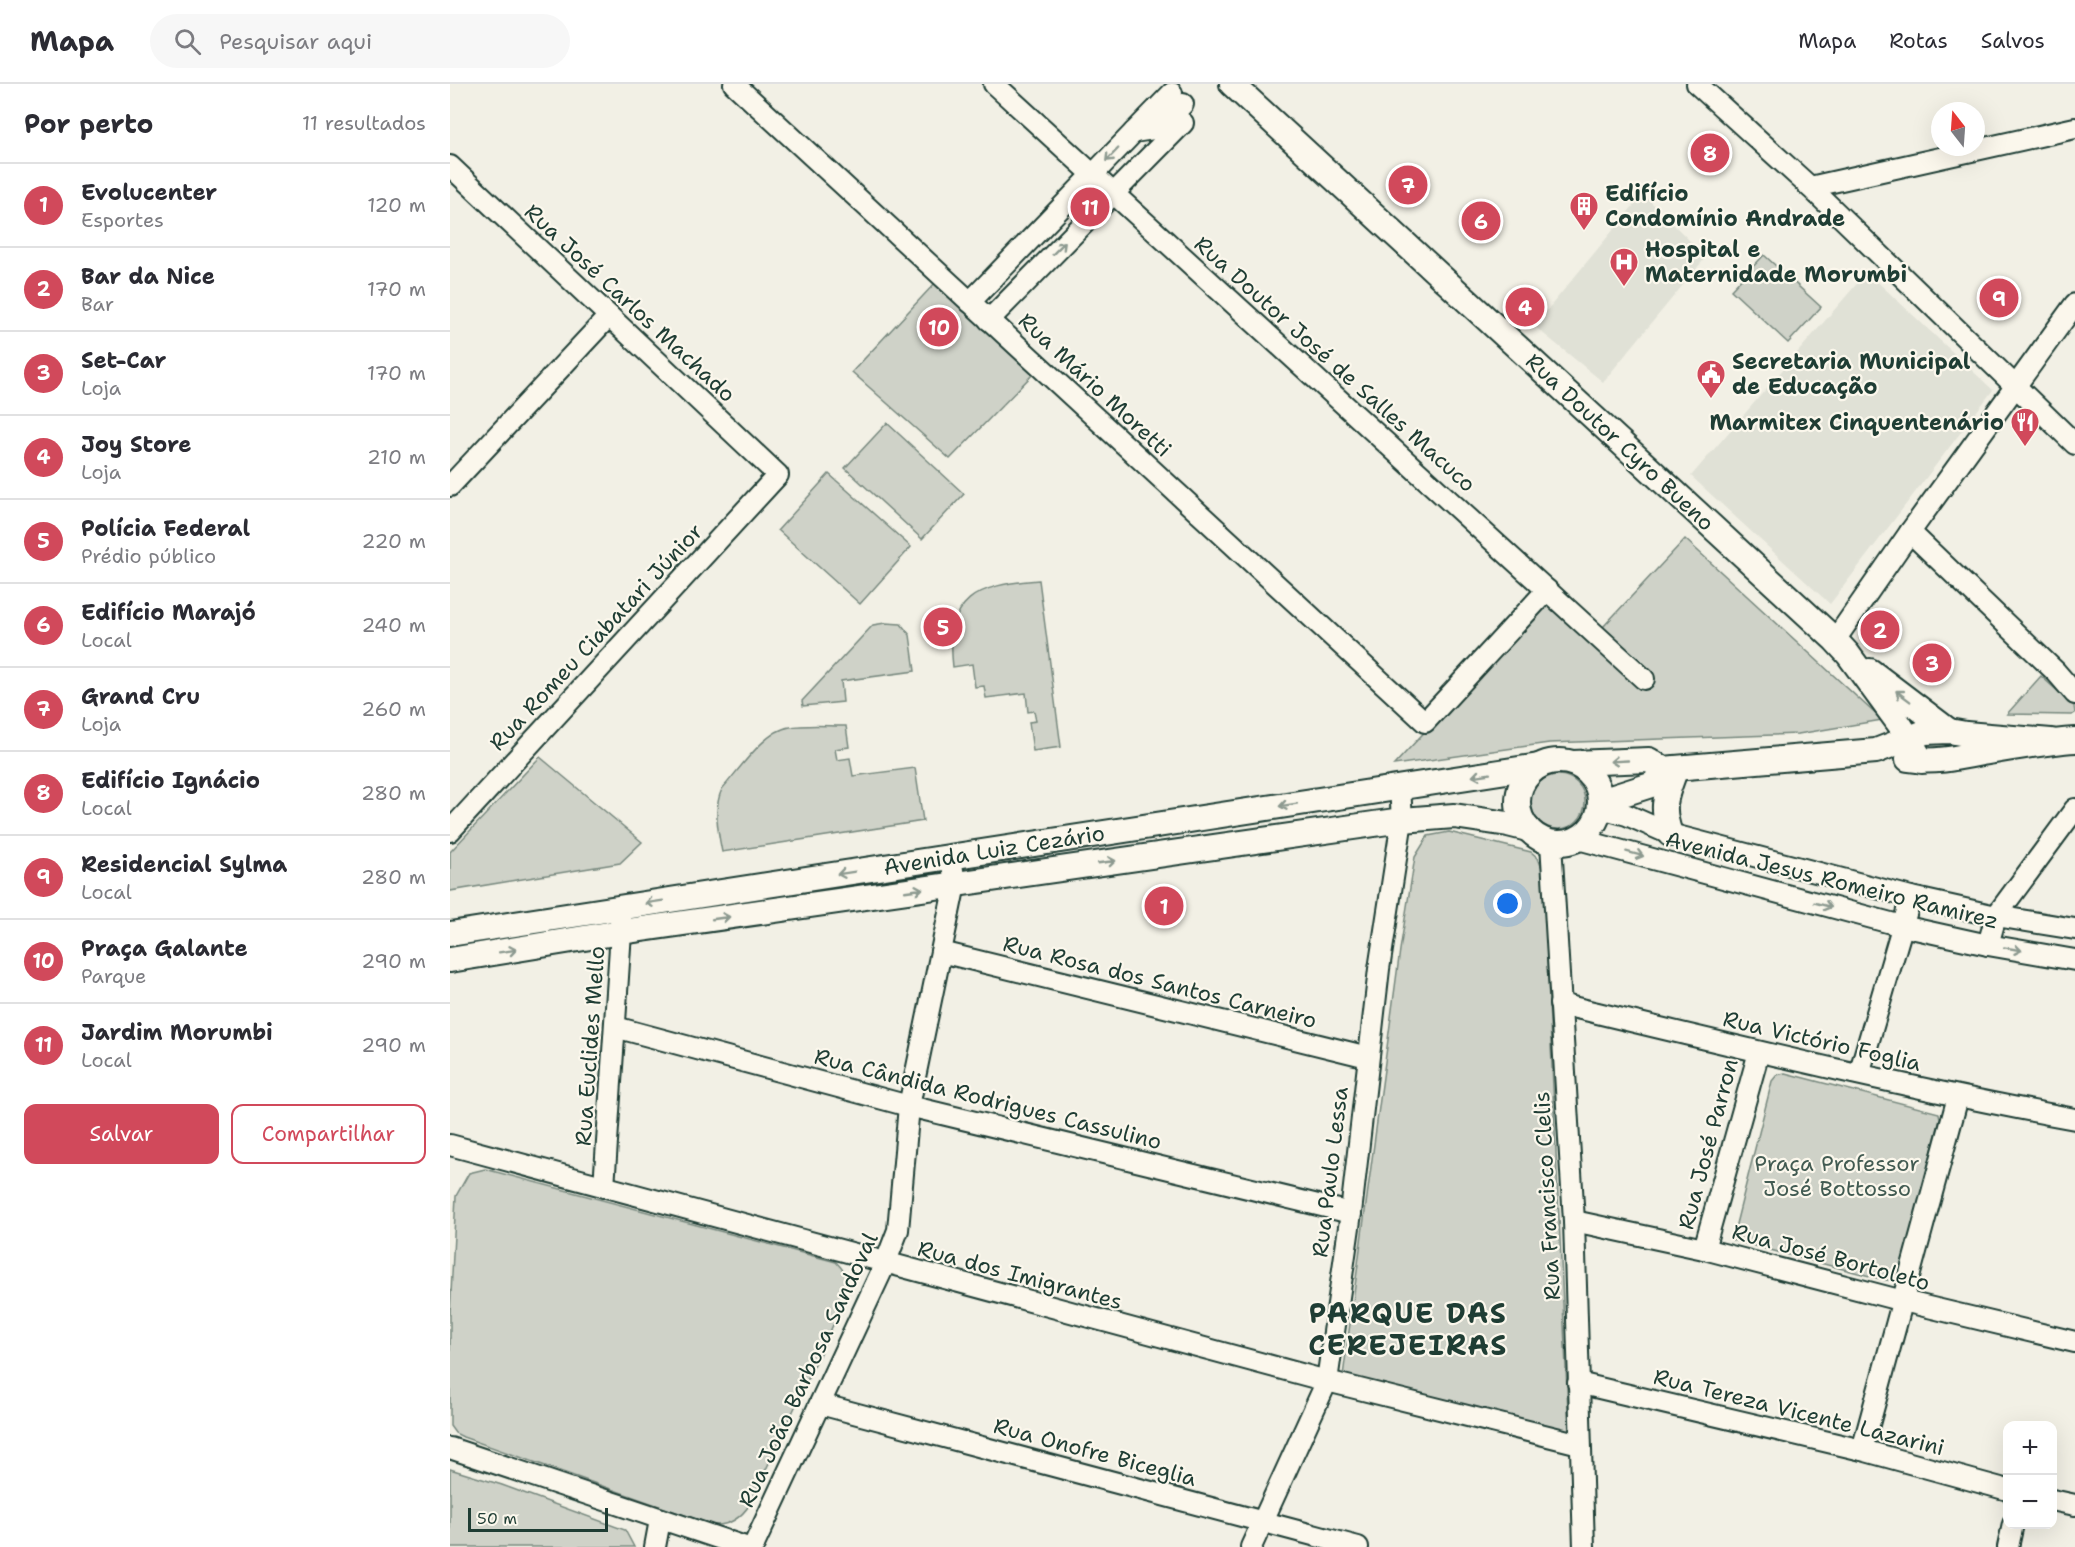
<!DOCTYPE html>
<html lang="pt">
<head>
<meta charset="utf-8">
<style>
  body { margin:0; font-family:"Shantell Sans",sans-serif; background:#f7f7f7; color:#2b2b33 }
  .controls { position:absolute; right:18px; bottom:18px; display:grid; overflow:hidden; border-radius:12px; box-shadow:0 6px 24px #0002 }
  .controls button { width:54px; height:54px; display:grid; place-items:center; padding:0; border:0; border-bottom:2px solid #e1e1e2; background:#fff; color:#2b2b33; font:30px sans-serif }
  .compass { position:absolute; left:1481px; top:18px; width:54px; height:54px; border-radius:50%; background:#fff; box-shadow:0 6px 24px #0002; rotate:343deg }
  .scale { position:absolute; left:18px; bottom:15px; width:140px; box-sizing:border-box; padding-left:6px; border:3px solid #1f3d34; border-top:0; font-size:16px; line-height:21px; white-space:nowrap; color:#1f3d34; -webkit-text-stroke:4px #fbf7ec; paint-order:stroke }
  .you { position:absolute; left:1058px; top:820px; width:21px; height:21px; margin:-15px; border:4px solid #fff; border-radius:50%; background:#1a73e8; box-shadow:0 0 0 9px #1a73e833 }
  .badge { display:grid; place-items:center; width:39px; height:39px; border-radius:50%; background:#d1495b; color:#fff; font-size:20px; font-weight:700 }
  .pin { position:absolute; translate:-50% -50%; border:3px solid #fff; box-shadow:0 2px 6px #0006 }
  .list { margin:0; padding:0; list-style:none }
  h2 { display:flex; justify-content:space-between; align-items:center; height:78px; margin:0; padding:0 24px; font-size:26px }
  h2 small { font-size:20px; font-weight:400; color:#7c7c81 }
  .list li { display:grid; grid-template-columns:39px 1fr auto; gap:18px; align-items:center; box-sizing:border-box; height:84px; padding:0 24px; border-top:2px solid #e1e1e2 }
  .list b { display:block; font-size:22px; white-space:nowrap }
  .list p { margin:0; font-size:20px; white-space:nowrap; color:#7c7c81 }
  .list em { font-size:20px; font-style:normal; color:#7c7c81 }
  .actions { display:flex; gap:12px; padding:18px 24px }
  .actions a { flex:1; padding:14px 0; border:2px solid #d1495b; border-radius:12px; text-align:center; font-size:21px; color:#d1495b }
  .actions .main { background:#d1495b; color:#fff }
  .icon { flex:none; width:33px; height:33px; fill:none; stroke:currentColor; stroke-width:2; stroke-linecap:round; stroke-linejoin:round }
  .map { position:relative; flex:none; width:1625px; height:1463px; overflow:hidden }
  header { display:flex; align-items:center; gap:36px; box-sizing:border-box; height:84px; padding:0 30px; background:#fff; border-bottom:2px solid #e1e1e2 }
  header strong { font-size:28px }
  nav { display:flex; gap:33px; margin-inline-start:auto; font-size:21px }
  .search { width:420px; height:54px; background:#f7f7f7; display:flex; align-items:center; gap:15px; box-sizing:border-box; padding:0 21px; border-radius:33px; color:#7c7c81; font-size:22px }
  main { display:flex }
  aside { flex:1; background:#fff }
  .map>svg:first-child { display:block }
  .built { fill:#e0e1d6 }
  .green { fill:#cfd2c8; stroke:#77887e; stroke-width:1.5 }
  .lines { fill:none; stroke-linecap:round; stroke-linejoin:round }
  .minor-casing { stroke:#1f3d34; stroke-width:24 }
  .tertiary-casing { stroke:#1f3d34; stroke-width:28 }
  .minor { stroke:#fbf7ec; stroke-width:20 }
  .tertiary { stroke:#fbf7ec; stroke-width:24 }
  .oneway { stroke:#8d9a90 }
  .labels { text-anchor:middle; dominant-baseline:central; stroke-width:4.5; stroke-linejoin:round; paint-order:stroke }
  .poi-label { font-size:22px; font-weight:bold; fill:#1f3d34; stroke:#fbf7ec; text-anchor:start }
  .street-label { font-size:22px; fill:#1f3d34; stroke:#fbf7ec }
  .park-label { font-size:22px; fill:#425b52; stroke:#fbf7ec }
  .district-label { font-size:28px; font-weight:bold; letter-spacing:1.5px; fill:#1f3d34; stroke:#fbf7ec }
</style>
</head>
<body>
<header>
<strong>Mapa</strong>
<div class="search"><svg class="icon" aria-label="search" viewBox="0 0 24 24"><circle cx="10" cy="10" r="6"/><path d="M15 15l6 6"/></svg>Pesquisar aqui</div>
<nav><a>Mapa</a><a>Rotas</a><a>Salvos</a></nav>
</header>
<main>
<aside>
<h2>Por perto<small>11 resultados</small></h2>
<ul class="list">
<li><span class="badge">1</span><div><b>Evolucenter</b><p>Esportes</p></div><em>120 m</em></li>
<li><span class="badge">2</span><div><b>Bar da Nice</b><p>Bar</p></div><em>170 m</em></li>
<li><span class="badge">3</span><div><b>Set-Car</b><p>Loja</p></div><em>170 m</em></li>
<li><span class="badge">4</span><div><b>Joy Store</b><p>Loja</p></div><em>210 m</em></li>
<li><span class="badge">5</span><div><b>Polícia Federal</b><p>Prédio público</p></div><em>220 m</em></li>
<li><span class="badge">6</span><div><b>Edifício Marajó</b><p>Local</p></div><em>240 m</em></li>
<li><span class="badge">7</span><div><b>Grand Cru</b><p>Loja</p></div><em>260 m</em></li>
<li><span class="badge">8</span><div><b>Edifício Ignácio</b><p>Local</p></div><em>280 m</em></li>
<li><span class="badge">9</span><div><b>Residencial Sylma</b><p>Local</p></div><em>280 m</em></li>
<li><span class="badge">10</span><div><b>Praça Galante</b><p>Parque</p></div><em>290 m</em></li>
<li><span class="badge">11</span><div><b>Jardim Morumbi</b><p>Local</p></div><em>290 m</em></li>
</ul>
<div class="actions"><a class="main">Salvar</a><a>Compartilhar</a></div>
</aside>
<div class="map">
<svg width="1625" height="1463" viewBox="0 0 1625 1463">
  <rect width="100%" height="100%" fill="#f2f0e5"/>
  <filter id="ink" filterUnits="userSpaceOnUse"><feTurbulence type="fractalNoise" baseFrequency=".0167" numOctaves="2"/><feDisplacementMap in="SourceGraphic" scale="12" xChannelSelector="R" yChannelSelector="G"/><feConvolveMatrix kernelMatrix="1 2 1 2 8 2 1 2 1" color-interpolation-filters="sRGB"/></filter>
  <g filter="url(#ink)">
    <!-- built -->
    <g class="built">
      <path d="M 1193,110 L 1256,173 L 1153,298 L 1084,242 Z"/>
      <path d="M 1417,188 L 1543,306 L 1380,520 L 1241,392 Z"/>
    </g>
    <!-- green -->
    <g class="green">
      <path d="M 1314,171 L 1371,223 L 1338,259 L 1281,206 Z"/>
      <path d="M 486,198 L 584,289 L 500,375 L 402,288 Z"/>
      <path d="M 437,339 L 514,410 L 472,455 L 395,384 Z"/>
      <path d="M 379,390 L 461,463 L 410,520 L 328,446 Z"/>
      <path d="M 1235,455 L 1432,636 L 1348,650 L 1099,659 L 944,681 L 1097,516 L 1191,602 L 1203,588 L 1153,543 Z"/>
      <path d="M 589,496 L 611,663 L 583,667 L 579,638 L 586,637 L 584,627 L 578,628 L 576,609 L 536,614 L 534,602 L 525,603 L 522,580 L 503,583 C 495,513 526,501 589,496 Z"/>
      <path d="M 435,539 L 451,540 L 460,551 L 465,587 L 391,597 L 393,618 L 353,622 L 352,617 L 423,541 Z"/>
      <path d="M 1591,592 L 1624,622 L 1625,629 L 1622,631 L 1557,630 Z"/>
      <path d="M 396,642 L 399,663 L 385,665 L 387,676 L 400,674 L 403,692 L 465,684 L 473,737 L 272,768 C 268,748 263,725 272,705 C 289,686 315,646 340,643 C 358,640 378,642 396,642 Z"/>
      <path d="M 90,673 L 192,758 L 170,779 L 0,807 L 0,768 Z"/>
      <circle cx="1108" cy="718" r="27"/>
      <path d="M 999,748 L 1081,768 L 1088,774 L 1093,787 L 1119,1349 L 893,1292 L 950,866 L 965,773 L 978,752 Z"/>
      <path d="M 1335,989 L 1489,1029 L 1490,1035 L 1452,1184 L 1445,1196 L 1435,1196 L 1282,1156 L 1322,997 L 1327,991 Z"/>
      <path d="M 35,1085 L 386,1178 C 398,1190 399,1197 396,1213 L 300,1420 C 291,1434 279,1442 263,1441 L 13,1353 L 5,1349 L 0,1342 L 0,1229 L 6,1112 L 19,1089 Z"/>
      <path d="M 0,1385 L 52,1401 L 175,1446 L 184,1463 L 0,1463 Z"/>
    </g>
    <g class="lines">
      <!-- minor casing -->
      <g class="minor-casing">
        <g id="minor">
          <path d="M 284,0 L 975,638 L 1097,506"/>
          <path d="M 544,0 L 1194,595"/>
          <path d="M 1247,0 L 1360,103 L 1625,360"/>
          <path d="M 684,48 L 722,9"/>
          <path d="M 0,82 L 328,391 L 0,747"/>
          <path d="M 1360,103 L 1625,44"/>
          <path d="M 520,218 L 684,48 L 710,44 L 733,20"/>
          <path d="M 539,236 L 733,39"/>
          <path d="M 0,402 L 159,232"/>
          <path d="M 1460,448 L 1606,588 L 1625,610"/>
          <path d="M 1385,556 L 1460,448 L 1625,220"/>
          <path d="M 1151,724 L 1177,731 L 1220,750 L 1461,813 L 1546,832 L 1625,845"/>
          <path d="M 1128,755 L 1452,842 L 1538,861 L 1625,876"/>
          <path d="M 1101,759 L 1124,1137 L 1134,1463"/>
          <path d="M 1538,861 L 1546,832 L 1625,725"/>
          <path d="M 491,868 L 918,973"/>
          <path d="M 1110,920 C 1281,961 1452,1003 1625,1035"/>
          <path d="M 165,943 L 459,1022 L 901,1129"/>
          <path d="M 1409,990 L 1461,813"/>
          <path d="M 0,1061 L 877,1297 L 1130,1360"/>
          <path d="M 154,1103 L 171,848 L 170,835"/>
          <path d="M 1124,1137 L 1254,1165 L 1453,1217 L 1625,1258"/>
          <path d="M 1254,1165 L 1309,968"/>
          <path d="M 1128,1299 L 1412,1366 L 1558,1406"/>
          <path d="M 370,1320 L 908,1463"/>
          <path d="M 0,1364 L 295,1463"/>
          <path d="M 1412,1366 L 1508,1013"/>
          <path d="M 1602,1416 L 1625,1421"/>
          <path d="M 205,1463 L 210,1436"/>
          <path d="M 303,1463 L 435,1180 L 448,1146 L 459,1022 L 505,800 L 501,773"/>
          <path d="M 801,1463 L 877,1297 L 901,1129 L 929,885 L 952,736 L 950,703"/>
          <path d="M 1558,1463 L 1563,1440"/>
        </g>
      </g>
      <!-- tertiary casing -->
      <g class="tertiary-casing">
        <g id="tertiary">
          <path d="M 782,0 L 1385,556 L 1398,570 L 1450,641 L 1472,677"/>
          <path d="M 1420,587 L 1499,647"/>
          <path d="M 1458,675 C 1483,679 1507,674 1532,669 C 1563,664 1594,658 1625,656"/>
          <circle cx="1109" cy="718" r="41"/>
          <path d="M 1123,679 L 1199,676 L 1213,685 L 1426,667 L 1475,648 L 1499,647 L 1516,650 L 1601,657"/>
          <path d="M 1151,717 L 1204,700 L 1213,685"/>
          <path d="M 1220,750 C 1210,721 1216,712 1226,684"/>
          <path d="M 0,850 L 1089,682"/>
          <path d="M 0,876 L 171,848 L 952,736 L 1004,732 L 1058,740 L 1078,745"/>
        </g>
      </g>
      <!-- minor -->
      <use href="#minor" class="minor"/>
      <!-- tertiary -->
      <use href="#tertiary" class="tertiary"/>
    </g>
    <!-- one-way arrows -->
    <defs><path id="oneway-shaft" d="M-6 0H5M1.5-3L5.5 0L1.5 3" fill="none" stroke-width="1.6" stroke-linecap="round" stroke-linejoin="round" transform="scale(1.5)"/></defs>
    <g class="oneway">
      <use href="#oneway-shaft" transform="translate(662 71) rotate(134)"/>
      <use href="#oneway-shaft" transform="translate(609 164) rotate(-45)"/>
      <use href="#oneway-shaft" transform="translate(1453 612) rotate(-143)"/>
      <use href="#oneway-shaft" transform="translate(1169 677) rotate(177)"/>
      <use href="#oneway-shaft" transform="translate(1031 691) rotate(171)"/>
      <use href="#oneway-shaft" transform="translate(838 721) rotate(171)"/>
      <use href="#oneway-shaft" transform="translate(1185 770) rotate(15)"/>
      <use href="#oneway-shaft" transform="translate(657 778) rotate(-8)"/>
      <use href="#oneway-shaft" transform="translate(396 789) rotate(171)"/>
      <use href="#oneway-shaft" transform="translate(464 806) rotate(-8)"/>
      <use href="#oneway-shaft" transform="translate(204 818) rotate(171)"/>
      <use href="#oneway-shaft" transform="translate(1373 821) rotate(15)"/>
      <use href="#oneway-shaft" transform="translate(271 834) rotate(-8)"/>
      <use href="#oneway-shaft" transform="translate(1563 865) rotate(10)"/>
      <use href="#oneway-shaft" transform="translate(58 867) rotate(-9)"/>
    </g>
  </g>
  <!-- icons -->
  <defs>
    <g id="building-pin" transform="scale(1.5)"><path d="M0 17L-7.5 6A9.5 9.5 0 1 1 7.5 6Z" fill="#d1495b" stroke="#fbf7ec"/><path d="M-4-6H4V6H1V3H-1V6H-4ZM-2.5-4.3h1.7v1.8h-1.7ZM.8-4.3h1.7v1.8H.8ZM-2.5-1h1.7V.8h-1.7ZM.8-1h1.7V.8H.8Z" fill="#fff"/></g>
    <g id="hospital-pin" transform="scale(1.5)"><path d="M0 17L-7.5 6A9.5 9.5 0 1 1 7.5 6Z" fill="#d1495b" stroke="#fbf7ec"/><path d="M-5-5h3v3.5h4V-5h3V5h-3V1.5h-4V5h-3Z" fill="#fff"/></g>
    <g id="civic-pin" transform="scale(1.5)"><path d="M0 17L-7.5 6A9.5 9.5 0 1 1 7.5 6Z" fill="#d1495b" stroke="#fbf7ec"/><path d="M-.6-6.5H3V-4.5H.6V-3L4-1V1h2V6H-6V1h2V-1L-.6-3ZM-1.2 2.5V6h2.4V2.5Z" fill="#fff"/></g>
    <g id="restaurant-pin" transform="scale(1.5)"><path d="M0 17L-7.5 6A9.5 9.5 0 1 1 7.5 6Z" fill="#d1495b" stroke="#fbf7ec"/><path d="M-5-6h1v4h1v-4h1v4h1v-4h1v5L-1.5 .5V6h-2V.5L-5-1ZM5-6V6H3V1.5H1.5Q1.5-4 5-6Z" fill="#fff"/></g>
  </defs>
  <g fill-rule="evenodd">
    <use href="#building-pin" x="1134" y="122"/>
    <use href="#hospital-pin" x="1174" y="178"/>
    <use href="#civic-pin" x="1261" y="290"/>
    <use href="#restaurant-pin" x="1575" y="338"/>
  </g>
  <g class="labels">
    <!-- poi labels -->
    <g class="poi-label">
      <text x="1155" y="109">Edifício<tspan x="1155" dy="25">Condomínio Andrade</tspan></text>
      <text x="1195" y="165">Hospital e<tspan x="1195" dy="25">Maternidade Morumbi</tspan></text>
      <text x="1282" y="277">Secretaria Municipal<tspan x="1282" dy="25">de Educação</tspan></text>
      <text x="1554" y="338" text-anchor="end">Marmitex Cinquentenário</text>
    </g>
    <!-- street labels -->
    <g class="street-label">
      <text transform="translate(180 219) rotate(43)">Rua José Carlos Machado</text>
      <text transform="translate(885 280) rotate(42)">Rua Doutor José de Salles Macuco</text>
      <text transform="translate(645 301) rotate(43)">Rua Mário Moretti</text>
      <text transform="translate(1170 358) rotate(43)">Rua Doutor Cyro Bueno</text>
      <text transform="translate(146 553) rotate(-47)">Rua Romeu Ciabatari Júnior</text>
      <text transform="translate(544 766) rotate(-9)">Avenida Luiz Cezário</text>
      <text transform="translate(1382 796) rotate(14)">Avenida Jesus Romeiro Ramirez</text>
      <text transform="translate(710 898) rotate(14)">Rua Rosa dos Santos Carneiro</text>
      <text transform="translate(1372 957) rotate(13)">Rua Victório Foglia</text>
      <text transform="translate(140 962) rotate(-86)">Rua Euclides Mello</text>
      <text transform="translate(538 1015) rotate(14)">Rua Cândida Rodrigues Cassulino</text>
      <text transform="translate(1258 1060) rotate(-75)">Rua José Parron</text>
      <text transform="translate(880 1088) rotate(-83)">Rua Paulo Lessa</text>
      <text transform="translate(1097 1112) rotate(-93)">Rua Francisco Clelis</text>
      <text transform="translate(1381 1173) rotate(15)">Rua José Bortoleto</text>
      <text transform="translate(570 1191) rotate(15)">Rua dos Imigrantes</text>
      <text transform="translate(358 1286) rotate(-65)">Rua João Barbosa Sandoval</text>
      <text transform="translate(1349 1328) rotate(14)">Rua Tereza Vicente Lazarini</text>
      <text transform="translate(645 1368) rotate(15)">Rua Onofre Biceglia</text>
    </g>
    <!-- park labels -->
    <g class="park-label">
      <text x="1387" y="1079">Praça Professor<tspan x="1387" dy="25">José Bottosso</tspan></text>
    </g>
    <!-- district labels -->
    <g class="district-label">
      <text x="958" y="1229">PARQUE DAS<tspan x="958" dy="32">CEREJEIRAS</tspan></text>
    </g>
  </g>
</svg>
<div class="controls">
<button>+</button>
<button>−</button>
</div>
<svg class="compass" viewBox="-18 -18 36 36"><path d="M0-13l5 13h-10z" fill="#e53935"/><path d="M0 13l5-13h-10z" fill="#7c7c81"/></svg>
<div class="scale">50 m</div>
<div class="you"></div>
<div class="pin badge" style="left:714px;top:822px">1</div>
<div class="pin badge" style="left:1430px;top:546px">2</div>
<div class="pin badge" style="left:1482px;top:579px">3</div>
<div class="pin badge" style="left:1075px;top:223px">4</div>
<div class="pin badge" style="left:493px;top:543px">5</div>
<div class="pin badge" style="left:1031px;top:137px">6</div>
<div class="pin badge" style="left:958px;top:101px">7</div>
<div class="pin badge" style="left:1260px;top:69px">8</div>
<div class="pin badge" style="left:1549px;top:214px">9</div>
<div class="pin badge" style="left:489px;top:243px">10</div>
<div class="pin badge" style="left:640px;top:123px">11</div>
</div>
</main>
</body>
</html>
